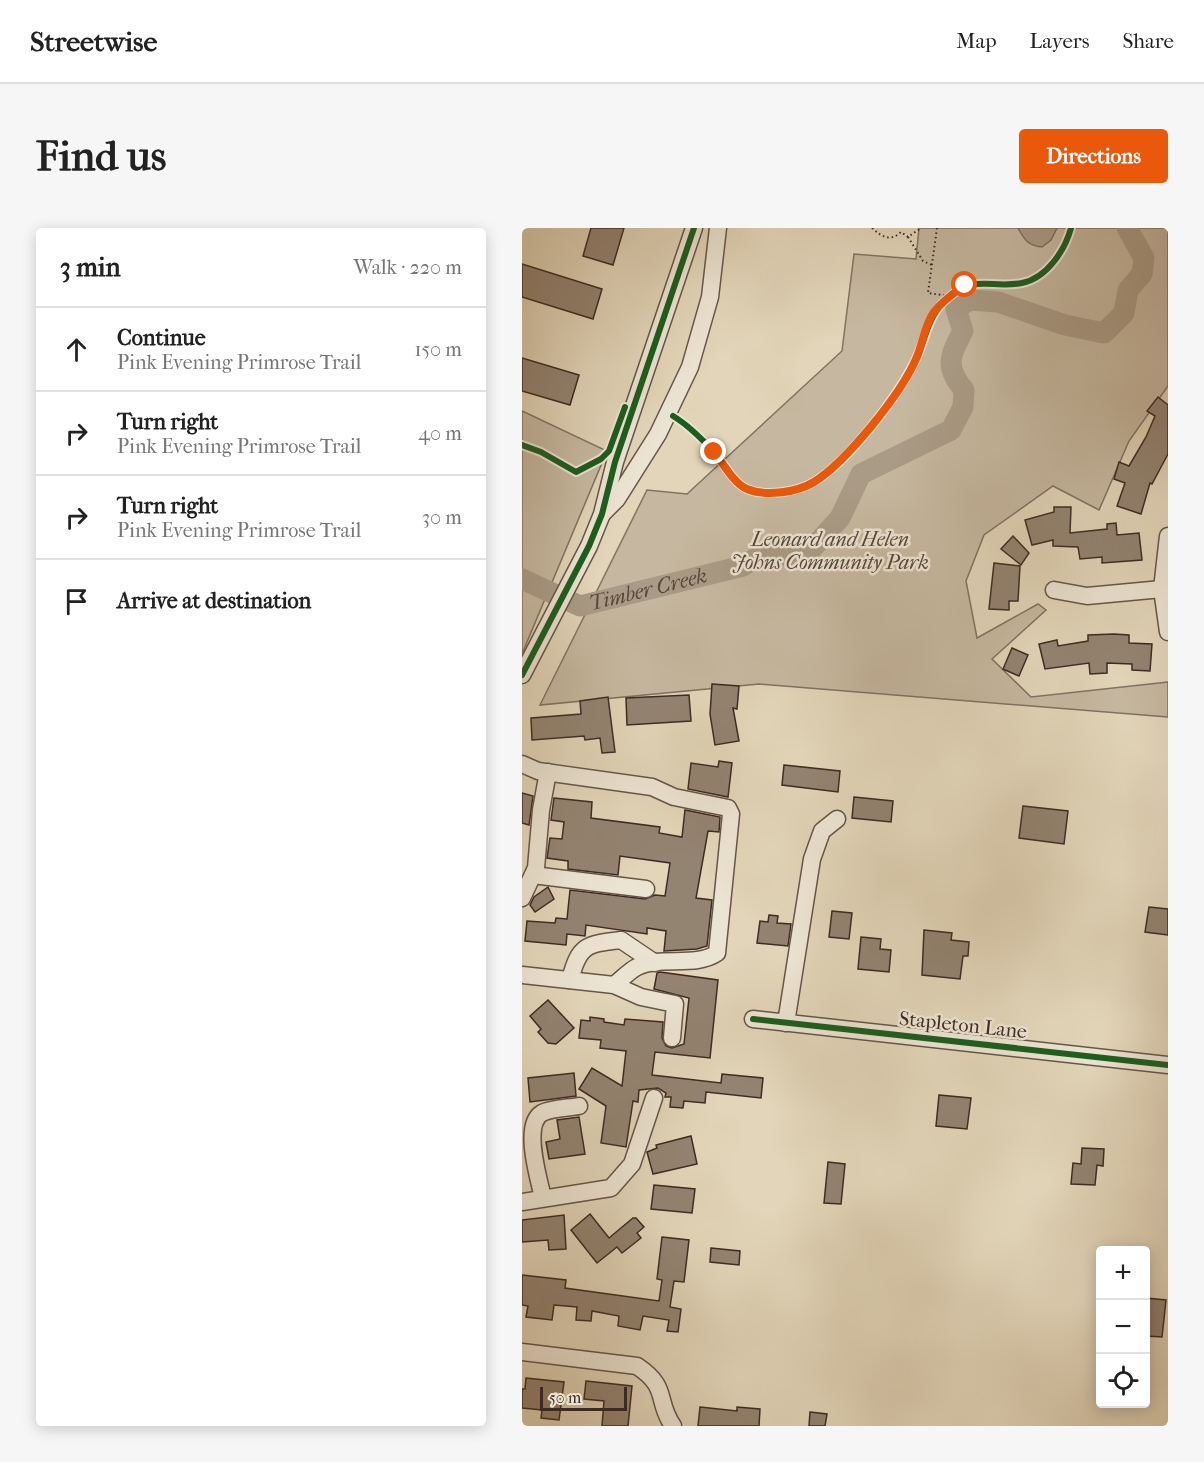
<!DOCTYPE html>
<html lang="en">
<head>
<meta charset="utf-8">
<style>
  body { margin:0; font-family:"IM FELL French Canon",serif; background:#f6f6f6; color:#222 }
  .controls { position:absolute; right:18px; bottom:18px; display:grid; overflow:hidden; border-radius:6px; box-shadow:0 3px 15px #0003 }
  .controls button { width:54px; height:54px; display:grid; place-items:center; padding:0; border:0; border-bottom:2px solid #e0e0e0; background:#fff; color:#222; font:30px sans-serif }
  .scale { position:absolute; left:18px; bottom:15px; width:87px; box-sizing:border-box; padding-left:6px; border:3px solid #3d2b23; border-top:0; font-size:16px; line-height:21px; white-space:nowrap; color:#3d2b23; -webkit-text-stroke:4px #ece4d2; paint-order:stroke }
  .stop { position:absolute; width:18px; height:18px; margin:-14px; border:4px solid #ea580c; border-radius:50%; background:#fff }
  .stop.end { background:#ea580c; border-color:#fff; box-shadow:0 2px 6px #0008 }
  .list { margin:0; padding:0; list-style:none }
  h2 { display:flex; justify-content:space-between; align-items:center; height:78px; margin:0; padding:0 24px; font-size:26px }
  h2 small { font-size:20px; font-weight:400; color:#767676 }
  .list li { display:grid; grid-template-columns:39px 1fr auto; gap:18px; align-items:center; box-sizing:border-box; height:84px; padding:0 24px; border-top:2px solid #e0e0e0 }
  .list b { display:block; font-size:22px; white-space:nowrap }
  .list p { margin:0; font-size:20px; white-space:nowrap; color:#767676 }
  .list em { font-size:20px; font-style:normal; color:#767676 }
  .icon { flex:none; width:33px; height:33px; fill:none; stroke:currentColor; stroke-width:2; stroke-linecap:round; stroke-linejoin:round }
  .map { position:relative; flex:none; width:646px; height:1198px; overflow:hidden; border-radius:6px }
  header { display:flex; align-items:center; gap:36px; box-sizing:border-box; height:84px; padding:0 30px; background:#fff; border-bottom:2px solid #e0e0e0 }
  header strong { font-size:28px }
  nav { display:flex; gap:33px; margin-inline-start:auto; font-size:21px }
  .intro { display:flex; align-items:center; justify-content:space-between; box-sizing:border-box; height:144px; padding:0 36px }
  h1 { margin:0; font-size:42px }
  .button { padding:15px 27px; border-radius:6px; background:#ea580c; color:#fff; font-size:21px; font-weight:700 }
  main { display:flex; gap:36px; padding:0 36px }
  aside { flex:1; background:#fff; border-radius:6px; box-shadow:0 3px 15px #0003 }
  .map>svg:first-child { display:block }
  .green { fill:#c6b8a0; stroke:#827262; stroke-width:1.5 }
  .water { fill:#aa9b86; stroke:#7e6e5e; stroke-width:1.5 }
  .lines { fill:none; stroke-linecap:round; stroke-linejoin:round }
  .river { stroke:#aa9b86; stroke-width:21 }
  .building { fill:#938371; stroke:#3d2b23; stroke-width:1.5 }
  .minor-casing { stroke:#665648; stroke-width:19 }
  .path { stroke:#3d2b23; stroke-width:2; stroke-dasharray:1.5 3; stroke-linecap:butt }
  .minor { stroke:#ece4d2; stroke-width:16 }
  .cycleway-casing { stroke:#ece4d2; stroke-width:10 }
  .cycleway { stroke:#1b5e20; stroke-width:6 }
  .route { stroke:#ea580c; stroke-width:8 }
  .labels { text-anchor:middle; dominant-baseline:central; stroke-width:5; stroke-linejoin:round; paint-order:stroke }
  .park-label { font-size:20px; font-style:italic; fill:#58473c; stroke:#ece4d2 }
  .street-label { font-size:20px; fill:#3d2b23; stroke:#ece4d2 }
  .water-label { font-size:21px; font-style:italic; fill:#58473c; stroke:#ece4d2 }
</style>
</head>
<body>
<header>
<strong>Streetwise</strong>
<nav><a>Map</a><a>Layers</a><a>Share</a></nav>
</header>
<div class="intro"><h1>Find us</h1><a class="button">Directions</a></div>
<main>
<aside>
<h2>3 min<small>Walk · 220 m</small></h2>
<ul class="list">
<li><svg class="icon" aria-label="ahead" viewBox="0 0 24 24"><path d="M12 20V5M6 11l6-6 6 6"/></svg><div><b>Continue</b><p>Pink Evening Primrose Trail</p></div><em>150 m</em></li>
<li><svg class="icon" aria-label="right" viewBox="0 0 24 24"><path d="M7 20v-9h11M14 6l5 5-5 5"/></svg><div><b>Turn right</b><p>Pink Evening Primrose Trail</p></div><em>40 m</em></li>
<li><svg class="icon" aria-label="right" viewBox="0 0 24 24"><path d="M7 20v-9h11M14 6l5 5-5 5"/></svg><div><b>Turn right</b><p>Pink Evening Primrose Trail</p></div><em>30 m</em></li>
<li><svg class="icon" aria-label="arrive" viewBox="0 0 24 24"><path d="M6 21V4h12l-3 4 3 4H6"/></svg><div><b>Arrive at destination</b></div></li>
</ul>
</aside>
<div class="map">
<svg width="646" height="1198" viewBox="0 0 646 1198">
  <rect width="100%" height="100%" fill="#e2d5b9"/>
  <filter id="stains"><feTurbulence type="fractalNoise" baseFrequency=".00333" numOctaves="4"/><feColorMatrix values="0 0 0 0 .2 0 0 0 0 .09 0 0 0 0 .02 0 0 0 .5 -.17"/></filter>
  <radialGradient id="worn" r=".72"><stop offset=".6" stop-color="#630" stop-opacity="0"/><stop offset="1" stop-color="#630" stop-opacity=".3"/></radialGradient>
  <!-- green -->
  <g class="green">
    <path d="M 397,0 L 646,0 L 646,158 L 607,213 L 577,282 L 531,258 L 462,307 L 444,353 L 455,410 L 516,376 L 524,382 L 470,431 L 509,469 L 646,454 L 646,489 L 237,456 L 18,477 L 125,262 L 165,266 L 320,123 L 332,26 L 394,31 Z"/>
    <path d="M 0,183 L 85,223 L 0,426 Z"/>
  </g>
  <!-- water -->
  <path class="water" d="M 496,0 L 535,0 L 529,12 L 520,19 C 506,18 502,11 496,0 Z"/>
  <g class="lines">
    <!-- river -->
    <path class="river" id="s1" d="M 0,351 L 58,378 L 221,338 L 252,319 L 269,330 L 288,323 L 318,290 L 339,246 L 429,202 L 441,179 L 442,162 C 422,139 428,127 441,103 L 434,81 L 448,72 L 476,74 L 543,97 L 582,105 L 602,85 L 606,62 L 620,46 L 622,30 L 605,0"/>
  </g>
  <!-- building -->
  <g class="building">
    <path d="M 69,0 L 102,0 L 91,37 L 61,28 Z"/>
    <path d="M 0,36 L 80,61 L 71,91 L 0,69 Z"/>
    <path d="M 0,130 L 57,147 L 48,177 L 0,163 Z"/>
    <path d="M 636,169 L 646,177 L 646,226 L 630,256 L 628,255 L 619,286 L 595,278 L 603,255 L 592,251 L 597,234 L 607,238 L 624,209 L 633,188 L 625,183 Z"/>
    <path d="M 532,279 L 549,279 L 548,305 L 585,301 L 585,296 L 594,295 L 595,307 L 617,305 L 620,332 L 580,335 L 580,329 L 558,331 L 556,319 L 531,318 L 531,312 L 510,317 L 503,292 L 532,284 Z"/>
    <path d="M 491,308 L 507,325 L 499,337 L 479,321 Z"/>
    <path d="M 472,335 L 498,338 L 496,373 L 487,373 L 487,382 L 467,381 Z"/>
    <path d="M 592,406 L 607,407 L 607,415 L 630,416 L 628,443 L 610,442 L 610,436 L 585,435 L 585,445 L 568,446 L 567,435 L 523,441 L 517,416 L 535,412 L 536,418 L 566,413 L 566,407 Z"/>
    <path d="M 490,420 L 506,427 L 497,448 L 481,441 Z"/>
    <path d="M 190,456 L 217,458 L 215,481 L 211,480 L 217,513 L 193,517 L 188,486 Z"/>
    <path d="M 167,467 L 169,493 L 105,497 L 104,470 Z"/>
    <path d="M 86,469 L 93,524 L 80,525 L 78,510 L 63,512 L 62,508 L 10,512 L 9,490 L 59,486 L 58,473 Z"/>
    <path d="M 197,533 L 210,535 L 206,569 L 166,561 L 169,535 L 196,539 Z"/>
    <path d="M 262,537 L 318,543 L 316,564 L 260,557 Z"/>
    <path d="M 0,565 L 11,568 L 7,597 L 0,595 Z"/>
    <path d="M 332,569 L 371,573 L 369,594 L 330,590 Z"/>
    <path d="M 32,570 L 70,574 L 69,590 L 138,599 L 137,605 L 160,609 L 163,582 L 198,589 L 197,604 L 186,603 L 174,670 L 190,672 L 185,718 L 175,721 L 142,723 L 144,703 L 125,700 L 125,706 L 64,697 L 63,708 L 45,706 L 44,717 L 3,713 L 5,693 L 33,695 L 34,690 L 45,691 L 48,662 L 123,671 L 133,667 L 143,668 L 148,635 L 98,628 L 96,647 L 46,641 L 46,633 L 25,630 L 28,610 L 40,611 L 42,594 L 29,592 Z"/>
    <path d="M 501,578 L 546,583 L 542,616 L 497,610 Z"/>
    <path d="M 26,659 L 32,671 L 13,684 L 8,677 L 12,669 Z"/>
    <path d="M 627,679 L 646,681 L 646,707 L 623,704 Z"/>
    <path d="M 310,683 L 330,685 L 327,711 L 307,709 Z"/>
    <path d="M 247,687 L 256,688 L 255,695 L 269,696 L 266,718 L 235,715 L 238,693 L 246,694 Z"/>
    <path d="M 402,702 L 430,705 L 429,712 L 447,714 L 446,728 L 441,728 L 438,751 L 400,747 Z"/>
    <path d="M 339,709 L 359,711 L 358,721 L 369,722 L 367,744 L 336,741 Z"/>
    <path d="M 138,744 L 196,752 L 188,830 L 133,824 L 130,847 L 199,855 L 200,846 L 241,850 L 239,870 L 184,864 L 183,875 L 162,873 L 161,880 L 148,879 L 149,869 L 143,869 L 144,865 L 136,860 L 117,862 L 116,874 L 111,873 L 104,919 L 79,915 L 84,878 L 57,861 L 70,840 L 100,858 L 104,823 L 78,820 L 79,812 L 57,810 L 59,792 L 68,793 L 68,789 L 82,791 L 82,794 L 102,797 L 103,791 L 141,794 L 140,810 L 144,818 L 150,820 L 162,816 L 167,770 L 132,761 L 135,745 Z"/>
    <path d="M 26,772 L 52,800 L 34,816 L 26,815 L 16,804 L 19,801 L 8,788 Z"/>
    <path d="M 52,845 L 54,868 L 8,874 L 6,850 Z"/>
    <path d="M 417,867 L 449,870 L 445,901 L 414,898 Z"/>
    <path d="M 57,889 L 63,926 L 27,931 L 24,914 L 38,911 L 35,892 Z"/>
    <path d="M 169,908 L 175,936 L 131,946 L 125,924 L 135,920 L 134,917 Z"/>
    <path d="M 560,920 L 582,921 L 581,938 L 575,937 L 573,957 L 549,956 L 551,935 L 559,936 Z"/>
    <path d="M 306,934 L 323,936 L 319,976 L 302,975 Z"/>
    <path d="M 132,957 L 173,961 L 170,985 L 129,981 Z"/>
    <path d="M 68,986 L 87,1010 L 111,990 L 114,990 L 122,999 L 115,1005 L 119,1010 L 100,1025 L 95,1019 L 75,1035 L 49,1002 Z"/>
    <path d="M 42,987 L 44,1021 L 27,1022 L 26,1012 L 0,1014 L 0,992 Z"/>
    <path d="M 140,1009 L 167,1012 L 162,1054 L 152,1053 L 148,1079 L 159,1081 L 156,1104 L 145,1103 L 147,1092 L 121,1088 L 118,1102 L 96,1098 L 97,1088 L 70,1083 L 69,1093 L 54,1092 L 55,1079 L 32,1077 L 30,1092 L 4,1089 L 6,1078 L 0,1077 L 0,1047 L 44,1052 L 43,1060 L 137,1073 L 140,1052 L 135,1051 Z"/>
    <path d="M 189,1020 L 218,1023 L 217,1037 L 188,1034 Z"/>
    <path d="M 624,1070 L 644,1072 L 640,1109 L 624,1108 Z"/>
    <path d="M 4,1150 L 42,1154 L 37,1192 L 19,1190 L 20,1182 L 0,1180 L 0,1161 L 3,1161 Z"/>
    <path d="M 64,1153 L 110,1158 L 106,1198 L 80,1198 L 82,1173 L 62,1171 Z"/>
    <path d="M 178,1179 L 215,1183 L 215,1179 L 238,1181 L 237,1198 L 176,1198 Z"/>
    <path d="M 288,1184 L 305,1186 L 303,1198 L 287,1198 Z"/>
  </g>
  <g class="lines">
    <!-- minor casing -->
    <g class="minor-casing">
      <g id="minor">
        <path d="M 81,285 L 95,271 L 136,206 L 168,139 L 188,69 L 196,0"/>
        <path d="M 646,308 L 640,361 L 646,404"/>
        <path d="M 532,362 L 565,368 L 640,361"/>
        <path d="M 0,447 L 67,318 L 80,286 L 93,234 L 172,0"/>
        <path d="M 0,536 L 16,543 L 130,559 L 152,569 L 206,580 L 209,586 L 195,725 C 173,740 139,727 115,739 C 107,743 99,752 92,757"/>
        <path d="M 11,647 L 124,661"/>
        <path d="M 0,670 L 14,640 L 19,582 L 26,544"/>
        <path d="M 0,747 L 92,757 L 119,769 L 153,776 L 150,810"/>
        <path d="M 48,752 C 57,717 64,716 99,712 L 133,735"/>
        <path d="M 231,791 L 646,837"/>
        <path d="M 264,795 L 290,631 L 300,603 L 315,591"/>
        <path d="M 21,970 C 17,951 0,897 20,885 C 30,880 47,880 57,878"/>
        <path d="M 0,974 L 89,960 L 110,936 L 132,870"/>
        <path d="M 0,1124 L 115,1138 C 148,1160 133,1172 151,1198"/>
      </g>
    </g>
    <!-- path -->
    <g class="path">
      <path d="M 350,0 C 360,9 368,14 379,4 L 386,9 L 399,0"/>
      <path d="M 415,0 L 406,65 L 427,68"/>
      <path d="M 386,9 L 401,33 L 410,37"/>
      <path d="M 158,193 C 170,202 182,212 192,223 C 202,234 211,255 225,261 C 243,269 275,264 292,254 C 327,234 375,169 393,133 C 405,109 405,87 426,69 C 455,46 469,61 500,55 C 525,50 543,22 549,0"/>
      <path d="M 0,217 L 19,224 L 54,244 L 80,231"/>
    </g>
    <!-- minor -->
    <use href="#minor" class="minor"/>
    <!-- cycleway casing -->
    <g class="cycleway-casing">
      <g id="cycleway">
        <path d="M 151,188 C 166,197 180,211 192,224 C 202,235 211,255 225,261 C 243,269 275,264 292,254 C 327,233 375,169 393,133 C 405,109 405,87 427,69 C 455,46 469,61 500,55 C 525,50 543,22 549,0"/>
        <path d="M 0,217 L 19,224 L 54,244 L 79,231 L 87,223 L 103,179"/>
        <path d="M 0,447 L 67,318 L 80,286 L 93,234 L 172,0"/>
        <path d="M 231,791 L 646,837"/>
      </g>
    </g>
    <!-- cycleway -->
    <use href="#cycleway" class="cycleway"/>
  </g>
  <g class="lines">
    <!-- route -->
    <path class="route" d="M 192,224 C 201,235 212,256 225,261 C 244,269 276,264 292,254 C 324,234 379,166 394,131 C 401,116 402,98 412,84 C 420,73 432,65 443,57"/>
  </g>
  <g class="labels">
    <!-- park labels -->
    <g class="park-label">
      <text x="308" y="311">Leonard and Helen<tspan x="308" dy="23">Johns Community Park</tspan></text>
    </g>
    <!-- street labels -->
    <g class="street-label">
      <text transform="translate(441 797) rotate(6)">Stapleton Lane</text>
    </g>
    <!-- water labels -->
    <g class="water-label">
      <text stroke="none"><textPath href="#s1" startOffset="134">Timber Creek</textPath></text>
    </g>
  </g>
  <rect width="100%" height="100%" filter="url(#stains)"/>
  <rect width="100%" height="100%" fill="url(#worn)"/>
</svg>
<div class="controls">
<button>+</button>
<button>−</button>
<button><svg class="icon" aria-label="locate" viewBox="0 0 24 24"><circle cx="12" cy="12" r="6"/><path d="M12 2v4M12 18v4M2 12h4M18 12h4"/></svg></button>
</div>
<div class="scale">50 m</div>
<div class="stop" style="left:443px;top:57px"></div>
<div class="stop end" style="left:192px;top:224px"></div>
</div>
</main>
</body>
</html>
